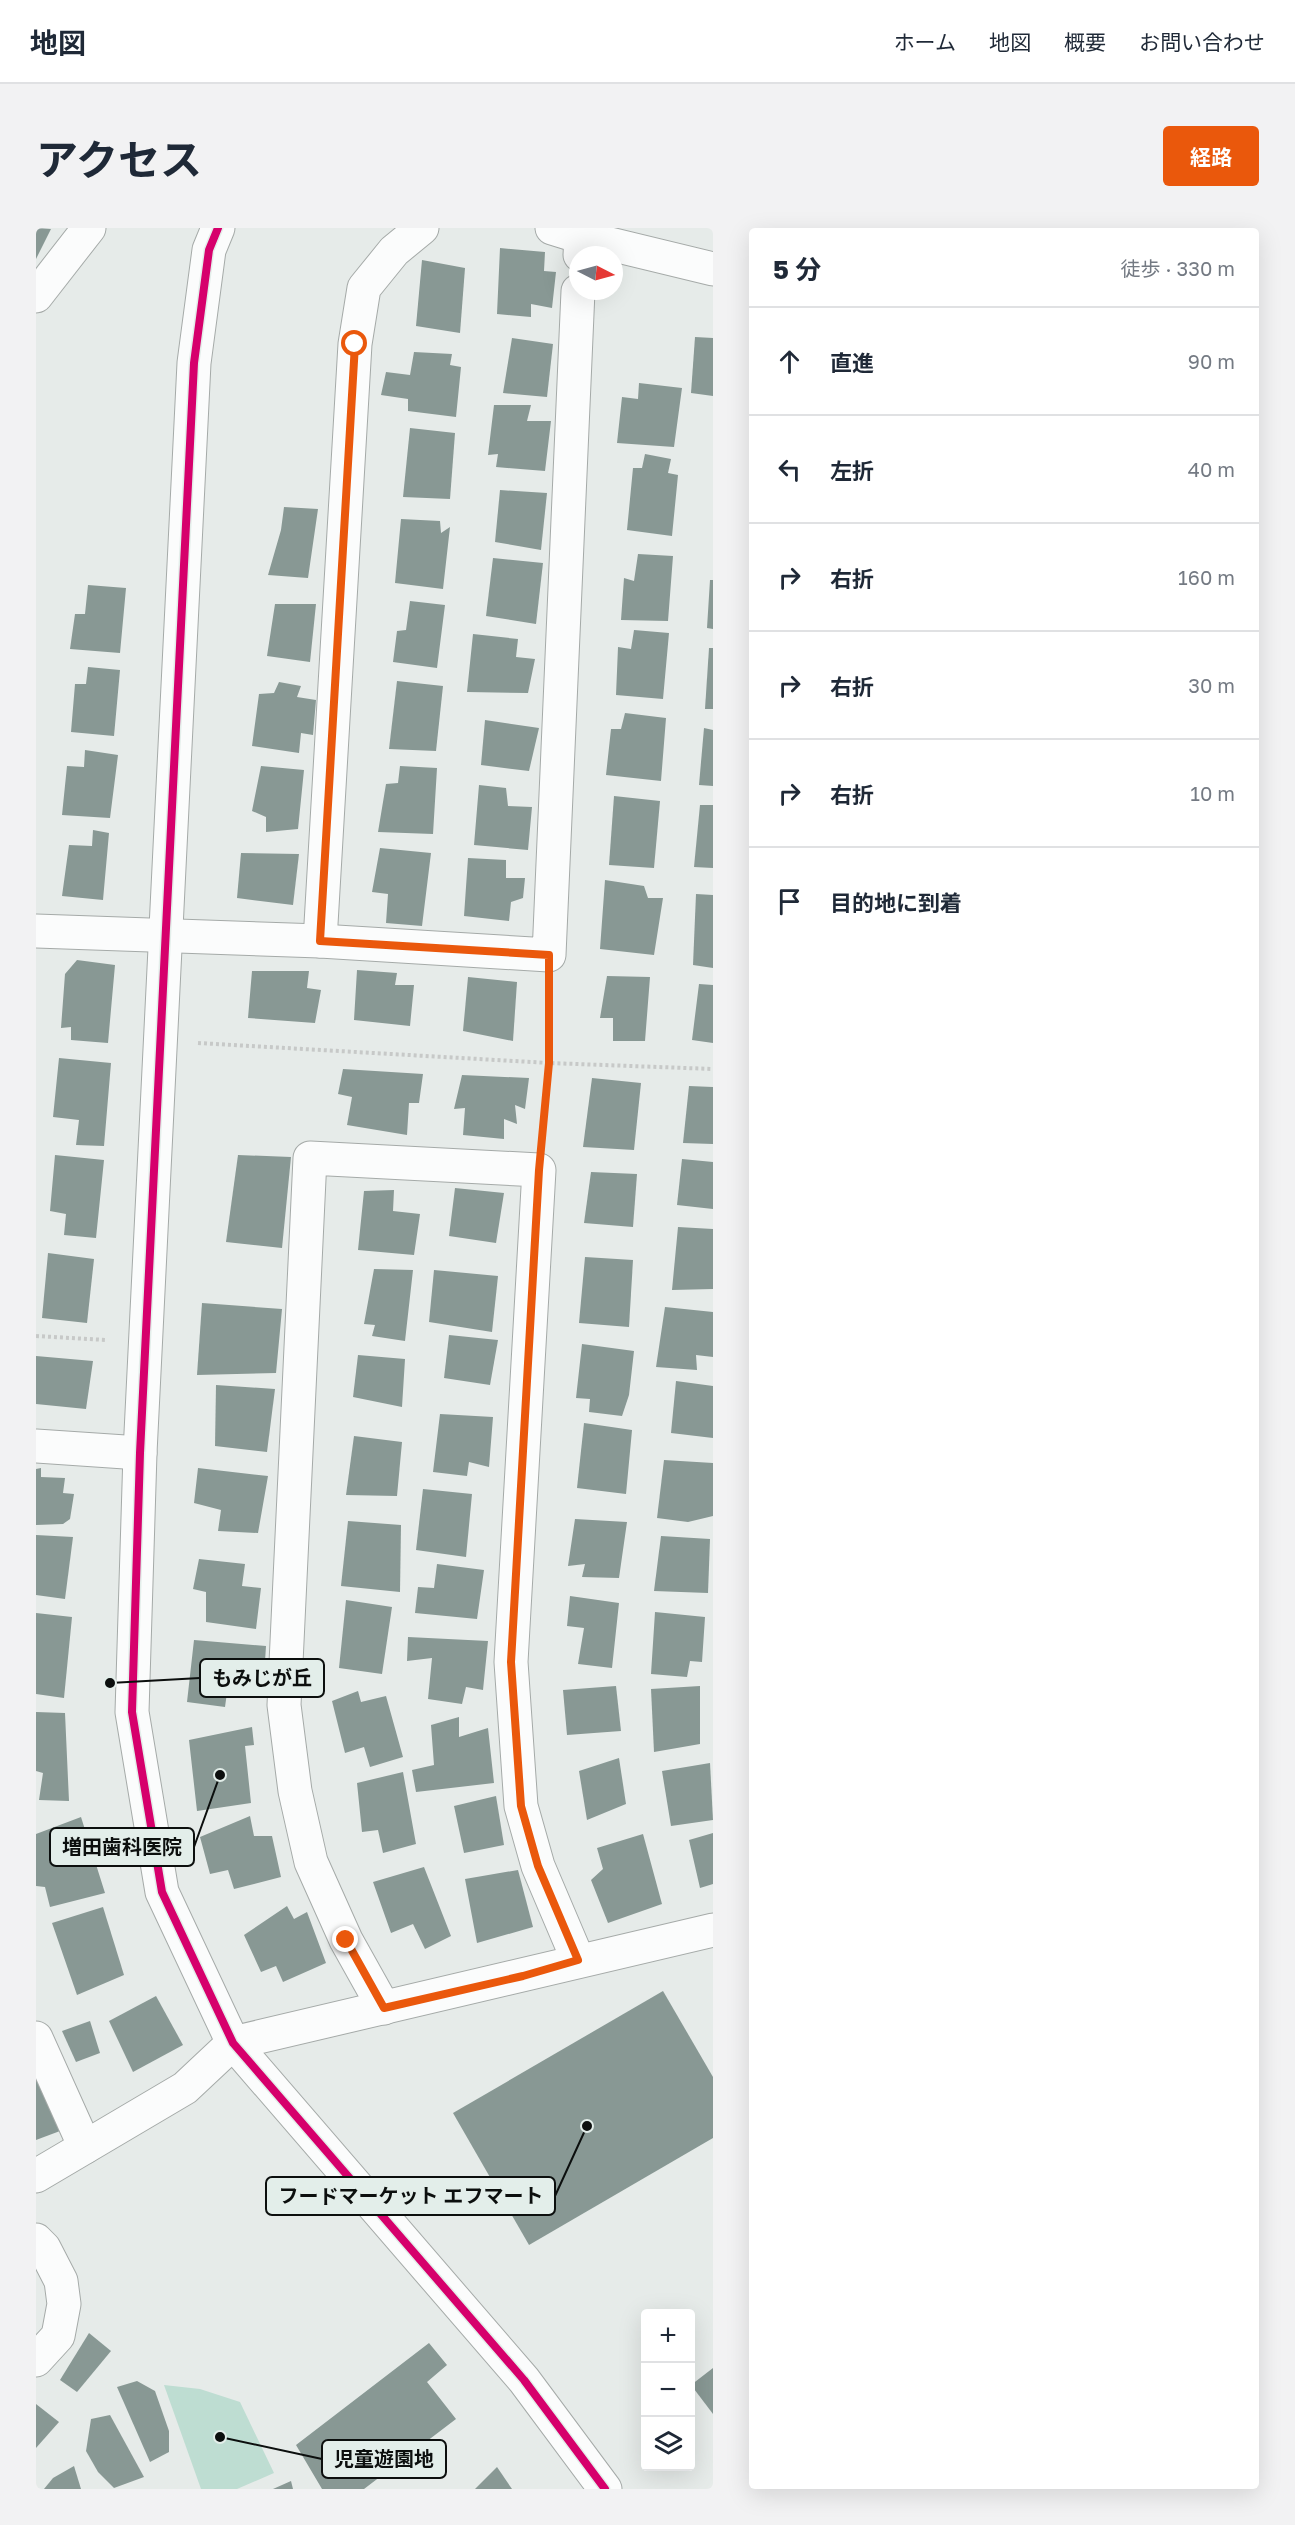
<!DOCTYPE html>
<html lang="ja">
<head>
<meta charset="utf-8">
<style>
  body { margin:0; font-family:"Golos Text","Noto Sans JP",sans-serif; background:#f2f2f3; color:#1f2937 }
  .controls { position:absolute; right:18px; bottom:18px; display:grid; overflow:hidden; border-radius:6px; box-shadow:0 6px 24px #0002 }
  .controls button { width:54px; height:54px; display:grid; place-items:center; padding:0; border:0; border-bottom:2px solid #e0e1e3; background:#fff; color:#1f2937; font:30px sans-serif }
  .compass { position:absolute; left:533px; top:18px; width:54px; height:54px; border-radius:50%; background:#fff; box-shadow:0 6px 24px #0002; rotate:96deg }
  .stop { position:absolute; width:18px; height:18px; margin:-14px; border:4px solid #ea580c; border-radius:50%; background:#fff }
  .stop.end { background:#ea580c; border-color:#fff; box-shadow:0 2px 6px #0008 }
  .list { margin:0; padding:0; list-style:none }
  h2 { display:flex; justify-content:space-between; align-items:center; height:78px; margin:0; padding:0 24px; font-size:26px }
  h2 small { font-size:20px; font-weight:400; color:#747a83 }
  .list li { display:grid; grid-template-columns:39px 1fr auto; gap:18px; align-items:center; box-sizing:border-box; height:108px; padding:0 24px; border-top:2px solid #e0e1e3 }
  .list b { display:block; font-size:22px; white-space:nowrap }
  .list em { font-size:20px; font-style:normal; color:#747a83 }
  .icon { flex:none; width:33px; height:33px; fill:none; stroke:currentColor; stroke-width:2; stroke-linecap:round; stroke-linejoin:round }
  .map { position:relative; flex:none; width:677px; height:2261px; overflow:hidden; border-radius:6px }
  header { display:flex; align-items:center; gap:36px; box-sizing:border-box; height:84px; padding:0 30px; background:#fff; border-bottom:2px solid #e0e1e3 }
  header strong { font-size:28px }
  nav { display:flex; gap:33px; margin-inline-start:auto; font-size:21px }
  .intro { display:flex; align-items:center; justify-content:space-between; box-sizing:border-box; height:144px; padding:0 36px }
  h1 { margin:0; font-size:42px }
  .button { padding:15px 27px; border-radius:6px; background:#ea580c; color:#fff; font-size:21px; font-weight:700 }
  main { display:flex; gap:36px; padding:0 36px }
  aside { flex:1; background:#fff; border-radius:6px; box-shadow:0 6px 24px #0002 }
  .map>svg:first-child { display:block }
  .green { fill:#beddd2 }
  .building { fill:#889894 }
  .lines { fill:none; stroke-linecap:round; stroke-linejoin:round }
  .street-casing { stroke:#a5aaa8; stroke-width:35 }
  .secondary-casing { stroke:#a5aaa8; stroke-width:35 }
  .path { stroke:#c7c9c8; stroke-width:4; stroke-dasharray:3 3; stroke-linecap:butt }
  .street { stroke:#fbfcfc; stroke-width:33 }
  .secondary { stroke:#fbfcfc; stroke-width:33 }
  .cycleway-casing { stroke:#e3eeea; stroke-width:11 }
  .cycleway { stroke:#d6006c; stroke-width:8 }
  .route { stroke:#ea580c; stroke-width:8 }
  .leader { fill:none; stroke:#0c0f0e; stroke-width:2 }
  .callout-dot { fill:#0c0f0e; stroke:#e3eeea; stroke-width:2 }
  .callout { fill:#e3eeea; stroke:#0c0f0e; stroke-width:2 }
  .callout-label { font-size:20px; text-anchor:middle; font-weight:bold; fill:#0c0f0e }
</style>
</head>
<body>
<header>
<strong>地図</strong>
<nav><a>ホーム</a><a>地図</a><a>概要</a><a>お問い合わせ</a></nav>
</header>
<div class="intro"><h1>アクセス</h1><a class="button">経路</a></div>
<main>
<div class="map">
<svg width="677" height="2261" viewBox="0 0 677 2261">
  <rect width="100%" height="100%" fill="#e6ebe9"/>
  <!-- green -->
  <path class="green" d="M 128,2157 L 164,2161 L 204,2174 L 238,2245 L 201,2261 L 165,2261 Z"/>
  <!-- building -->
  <g class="building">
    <path d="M 0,0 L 15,1 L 0,31 Z"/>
    <path d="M 464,20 L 509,24 L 508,43 L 520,44 L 516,80 L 495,76 L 495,89 L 461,86 Z"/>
    <path d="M 386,32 L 429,40 L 424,105 L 380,98 Z"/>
    <path d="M 659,109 L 677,110 L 677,168 L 655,165 Z"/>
    <path d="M 476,110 L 517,116 L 511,169 L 467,165 Z"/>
    <path d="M 378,124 L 416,126 L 414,137 L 425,139 L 420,189 L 372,183 L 372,171 L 345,167 L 350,144 L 374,147 Z"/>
    <path d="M 603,155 L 646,160 L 638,219 L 581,215 L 586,169 L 602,171 Z"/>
    <path d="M 458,177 L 495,177 L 491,193 L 515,193 L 509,243 L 460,239 L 462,226 L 452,227 Z"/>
    <path d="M 374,200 L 419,205 L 414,271 L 367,269 Z"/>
    <path d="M 609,226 L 635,231 L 632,245 L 642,247 L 636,308 L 591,302 L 597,240 L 606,240 Z"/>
    <path d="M 464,262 L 511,265 L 505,322 L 459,314 Z"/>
    <path d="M 248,279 L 282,281 L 272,350 L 232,347 L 245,302 Z"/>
    <path d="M 365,291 L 404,293 L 405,305 L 414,299 L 407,361 L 359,355 Z"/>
    <path d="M 602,326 L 637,328 L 632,393 L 585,392 L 588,350 L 598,353 Z"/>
    <path d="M 457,330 L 507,335 L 500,396 L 450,388 Z"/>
    <path d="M 674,352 L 677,352 L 677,401 L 671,400 Z"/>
    <path d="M 52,357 L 90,360 L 84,425 L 34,421 L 39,386 L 49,386 Z"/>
    <path d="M 374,373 L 409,377 L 401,440 L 357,434 L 361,403 L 370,402 Z"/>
    <path d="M 239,376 L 280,376 L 274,434 L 231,428 Z"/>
    <path d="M 598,402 L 633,405 L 627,471 L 580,467 L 582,419 L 595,421 Z"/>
    <path d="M 437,406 L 482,411 L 480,429 L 499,431 L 492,465 L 431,464 Z"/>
    <path d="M 673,420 L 677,420 L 677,481 L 669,481 Z"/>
    <path d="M 52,439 L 84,442 L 78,508 L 35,504 L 39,456 L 50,456 Z"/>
    <path d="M 361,453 L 407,458 L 400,523 L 353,521 Z"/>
    <path d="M 243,454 L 265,458 L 261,469 L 280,472 L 277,507 L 265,505 L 263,525 L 216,518 L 223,466 L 238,465 Z"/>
    <path d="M 589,485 L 630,490 L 625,553 L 570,547 L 575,501 L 585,501 Z"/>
    <path d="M 449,492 L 503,500 L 493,543 L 445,537 Z"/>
    <path d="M 668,500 L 677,502 L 677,558 L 663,557 Z"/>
    <path d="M 49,522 L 82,527 L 74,590 L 26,587 L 31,538 L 48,539 Z"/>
    <path d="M 225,538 L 268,542 L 262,601 L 230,604 L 230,589 L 216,583 Z"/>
    <path d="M 364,538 L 401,540 L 397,606 L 342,604 L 350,556 L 362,555 Z"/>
    <path d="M 443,557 L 470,560 L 472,578 L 496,579 L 492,622 L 438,617 Z"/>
    <path d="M 578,568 L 624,573 L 618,640 L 573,637 Z"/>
    <path d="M 664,577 L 677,577 L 677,640 L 658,639 Z"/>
    <path d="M 57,602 L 73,605 L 67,672 L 26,668 L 33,617 L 56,618 Z"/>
    <path d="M 344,620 L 395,625 L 386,698 L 350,695 L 352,666 L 336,664 Z"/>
    <path d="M 205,625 L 263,626 L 257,677 L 201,670 Z"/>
    <path d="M 432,630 L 470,632 L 470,650 L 489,650 L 487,670 L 475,674 L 473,693 L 428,688 Z"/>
    <path d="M 569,652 L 608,658 L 612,670 L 627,670 L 618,727 L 564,721 Z"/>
    <path d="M 660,666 L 677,667 L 677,740 L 657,737 Z"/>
    <path d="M 41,732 L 79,737 L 72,815 L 35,812 L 35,799 L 25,800 L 29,746 Z"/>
    <path d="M 321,742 L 361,745 L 359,757 L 378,757 L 374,798 L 318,792 Z"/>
    <path d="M 216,743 L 273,743 L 271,760 L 285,762 L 279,795 L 212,790 Z"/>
    <path d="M 571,748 L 614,749 L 609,813 L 577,813 L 577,790 L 564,790 Z"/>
    <path d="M 432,749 L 481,754 L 477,813 L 427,803 Z"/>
    <path d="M 663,756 L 677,757 L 677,815 L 656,812 Z"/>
    <path d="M 23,830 L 75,835 L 68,918 L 40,917 L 43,892 L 17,889 Z"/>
    <path d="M 307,841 L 387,846 L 383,875 L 373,875 L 371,907 L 311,897 L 316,869 L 302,866 Z"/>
    <path d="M 426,847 L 493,850 L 489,881 L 479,877 L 481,896 L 468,891 L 468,911 L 427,907 L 429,880 L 418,881 Z"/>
    <path d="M 556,850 L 605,855 L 598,922 L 547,919 Z"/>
    <path d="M 653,858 L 677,859 L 677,916 L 647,915 Z"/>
    <path d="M 19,927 L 68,932 L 60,1010 L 28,1007 L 30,986 L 14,983 Z"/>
    <path d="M 202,927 L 255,929 L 246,1020 L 190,1014 Z"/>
    <path d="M 646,931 L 677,934 L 677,981 L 641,977 Z"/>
    <path d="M 555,944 L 601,946 L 597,999 L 548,995 Z"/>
    <path d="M 419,960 L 468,965 L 460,1015 L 413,1008 Z"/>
    <path d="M 358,962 L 357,983 L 384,986 L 378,1027 L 322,1022 L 328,963 Z"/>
    <path d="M 642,999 L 677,1001 L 677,1061 L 636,1062 Z"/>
    <path d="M 12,1025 L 58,1031 L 51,1095 L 6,1090 Z"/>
    <path d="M 549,1029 L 597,1032 L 593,1099 L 543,1095 Z"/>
    <path d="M 338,1041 L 377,1042 L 369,1113 L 336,1108 L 339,1097 L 328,1096 Z"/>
    <path d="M 398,1042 L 462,1048 L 456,1104 L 393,1094 Z"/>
    <path d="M 166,1075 L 246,1081 L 240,1145 L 161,1147 Z"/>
    <path d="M 629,1079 L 677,1084 L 677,1129 L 660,1127 L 661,1142 L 620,1139 Z"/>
    <path d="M 413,1107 L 462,1112 L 454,1157 L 408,1150 Z"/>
    <path d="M 546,1116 L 598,1123 L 593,1167 L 586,1188 L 553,1184 L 554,1171 L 540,1170 Z"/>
    <path d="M 322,1127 L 369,1131 L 366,1179 L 317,1169 Z"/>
    <path d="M 0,1128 L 57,1133 L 50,1181 L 0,1176 Z"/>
    <path d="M 640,1153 L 677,1158 L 677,1210 L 635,1205 Z"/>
    <path d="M 180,1157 L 239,1161 L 231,1224 L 179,1218 Z"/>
    <path d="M 404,1186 L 457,1189 L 453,1239 L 433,1234 L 431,1248 L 397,1244 Z"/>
    <path d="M 548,1195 L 596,1202 L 590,1266 L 541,1260 Z"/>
    <path d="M 318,1208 L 366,1214 L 361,1268 L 310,1267 Z"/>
    <path d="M 628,1232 L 677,1235 L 677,1288 L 652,1294 L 621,1290 Z"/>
    <path d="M 5,1240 L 5,1249 L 29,1250 L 27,1265 L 38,1266 L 34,1291 L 27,1296 L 0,1297 L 0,1241 Z"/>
    <path d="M 162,1240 L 232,1248 L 222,1305 L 182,1303 L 185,1282 L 158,1275 Z"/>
    <path d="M 387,1261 L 436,1266 L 430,1329 L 380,1322 Z"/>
    <path d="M 539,1291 L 591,1294 L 583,1350 L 546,1349 L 549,1336 L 532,1338 Z"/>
    <path d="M 312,1293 L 365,1297 L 364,1364 L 305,1358 Z"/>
    <path d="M 0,1307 L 37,1309 L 29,1371 L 0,1367 Z"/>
    <path d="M 625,1308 L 674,1311 L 672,1365 L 618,1363 Z"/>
    <path d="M 163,1331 L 209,1336 L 206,1358 L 225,1360 L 220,1401 L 170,1394 L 170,1364 L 157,1361 Z"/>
    <path d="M 401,1336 L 448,1342 L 441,1391 L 379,1385 L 382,1359 L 398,1360 Z"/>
    <path d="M 534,1368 L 583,1375 L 576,1440 L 542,1436 L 548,1400 L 531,1398 Z"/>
    <path d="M 310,1372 L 356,1379 L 346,1446 L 303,1440 Z"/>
    <path d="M 619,1384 L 669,1389 L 666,1434 L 654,1433 L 651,1449 L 615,1446 Z"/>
    <path d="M 0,1385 L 36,1389 L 28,1470 L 0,1466 Z"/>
    <path d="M 372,1409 L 452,1413 L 447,1462 L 430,1459 L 426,1476 L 392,1471 L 396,1430 L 371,1433 Z"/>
    <path d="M 158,1412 L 230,1418 L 228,1449 L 193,1450 L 189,1479 L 151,1474 Z"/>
    <path d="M 580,1458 L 585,1503 L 531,1507 L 527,1462 Z"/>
    <path d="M 664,1458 L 664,1516 L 618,1524 L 615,1461 Z"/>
    <path d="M 322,1463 L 325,1474 L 350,1468 L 367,1529 L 334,1539 L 328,1519 L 309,1525 L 296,1473 Z"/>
    <path d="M 0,1484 L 29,1485 L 33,1573 L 3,1572 L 7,1545 L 0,1543 Z"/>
    <path d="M 423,1489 L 423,1509 L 452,1500 L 458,1555 L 380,1564 L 376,1542 L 398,1537 L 395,1497 Z"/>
    <path d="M 216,1499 L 218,1517 L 209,1518 L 215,1575 L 161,1583 L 153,1512 Z"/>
    <path d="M 583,1530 L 590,1576 L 551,1592 L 543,1543 Z"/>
    <path d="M 674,1535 L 677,1592 L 635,1598 L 626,1543 Z"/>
    <path d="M 367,1544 L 380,1616 L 347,1625 L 342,1602 L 326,1604 L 321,1555 Z"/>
    <path d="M 460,1568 L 468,1617 L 428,1625 L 418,1578 Z"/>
    <path d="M 214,1588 L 218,1608 L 236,1608 L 245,1649 L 198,1661 L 192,1642 L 174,1646 L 164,1609 Z"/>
    <path d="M 45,1589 L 69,1665 L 14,1679 L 9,1659 L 0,1658 L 0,1606 Z"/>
    <path d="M 677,1605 L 677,1656 L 664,1660 L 653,1612 Z"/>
    <path d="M 607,1606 L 626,1676 L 572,1695 L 555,1652 L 567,1641 L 561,1620 Z"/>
    <path d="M 388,1639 L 415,1708 L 389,1721 L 377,1696 L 355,1705 L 337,1654 Z"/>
    <path d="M 482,1642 L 497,1699 L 441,1715 L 429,1651 Z"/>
    <path d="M 251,1678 L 258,1691 L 271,1684 L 290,1735 L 247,1754 L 240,1738 L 225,1744 L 208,1707 Z"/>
    <path d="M 67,1679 L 88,1747 L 41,1767 L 16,1695 Z"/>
    <path d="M 627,1763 L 677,1849 L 677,1910 L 493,2017 L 417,1885 Z"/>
    <path d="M 120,1768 L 147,1817 L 97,1844 L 73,1793 Z"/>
    <path d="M 54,1793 L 64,1825 L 40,1834 L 26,1803 Z"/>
    <path d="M 0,1851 L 24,1903 L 0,1912 Z"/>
    <path d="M 53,2105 L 75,2123 L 41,2164 L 24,2152 Z"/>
    <path d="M 393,2115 L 411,2137 L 391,2154 L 420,2191 L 328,2261 L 286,2261 L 260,2217 Z"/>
    <path d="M 677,2140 L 677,2186 L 655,2157 Z"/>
    <path d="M 101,2153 L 119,2163 L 133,2203 L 133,2224 L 114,2234 L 81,2159 Z"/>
    <path d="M 0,2176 L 23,2194 L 0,2220 Z"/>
    <path d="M 74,2187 L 108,2249 L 78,2260 L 62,2244 L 50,2223 L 55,2191 Z"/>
    <path d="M 38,2238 L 45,2261 L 8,2261 L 17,2250 Z"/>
    <path d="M 461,2239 L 476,2261 L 439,2261 Z"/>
    <path d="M 255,2253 L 257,2261 L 237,2261 Z"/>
  </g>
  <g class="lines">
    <!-- street casing -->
    <g class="street-casing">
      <g id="street">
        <path d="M 516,0 L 545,9"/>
        <path d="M 544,27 L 545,9 L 677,41"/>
        <path d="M 0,68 L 53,0"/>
        <path d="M 0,703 L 284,713 L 513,727 L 542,63"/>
        <path d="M 284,713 L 319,116 L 328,60 L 358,23 L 386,0"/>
        <path d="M 0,1218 L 104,1225"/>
        <path d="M 348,1780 L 310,1712 L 275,1634 L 259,1563 L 248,1477 L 274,930 L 503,942 L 475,1434 L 485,1578 L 502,1638 L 542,1732"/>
        <path d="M 0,1810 L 49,1919"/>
        <path d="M 0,1948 L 149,1860 L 197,1815 L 677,1702"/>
        <path d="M 0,2012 L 8,2020 L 25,2053 L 28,2076 L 22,2108 L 0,2132"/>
      </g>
    </g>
    <!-- secondary casing -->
    <g class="secondary-casing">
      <path id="secondary" d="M 182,0 L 173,22 L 158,135 L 104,1225 L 96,1484 L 126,1664 L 197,1815 L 488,2152 L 569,2261"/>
    </g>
    <!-- path -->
    <g class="path">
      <path d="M 162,815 L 513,835 L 677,841"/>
      <path d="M 507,903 L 513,835 L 513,766"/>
      <path d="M 0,1108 L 70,1112"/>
    </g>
    <!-- street -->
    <use href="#street" class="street"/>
    <!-- secondary -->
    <use href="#secondary" class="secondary"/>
    <!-- cycleway casing -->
    <g class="cycleway-casing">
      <path id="cycleway" d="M 182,0 L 173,22 L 158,135 L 104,1225 L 96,1484 L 126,1664 L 197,1815 L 488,2152 L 569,2261"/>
    </g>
    <!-- cycleway -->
    <use href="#cycleway" class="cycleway"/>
  </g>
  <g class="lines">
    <!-- route -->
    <path class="route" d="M 310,1712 L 348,1780 L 487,1748 L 542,1732 L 502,1638 L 485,1578 L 475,1434 L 503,942 L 513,835 L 513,727 L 284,713 L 319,116"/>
  </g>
  <!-- callouts -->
  <path class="leader" d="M74 1455L164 1450M184 1547L158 1619M551 1898L519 1968M184 2209L286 2231"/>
  <g class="callout-dot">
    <circle cx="74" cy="1455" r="6"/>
    <circle cx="184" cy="1547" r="6"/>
    <circle cx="551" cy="1898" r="6"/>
    <circle cx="184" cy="2209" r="6"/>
  </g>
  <g class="callout">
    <rect x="164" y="1431" width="124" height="38" rx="6"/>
    <rect x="14" y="1600" width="144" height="38" rx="6"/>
    <rect x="230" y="1949" width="289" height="38" rx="6"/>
    <rect x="286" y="2212" width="124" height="38" rx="6"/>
  </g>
  <g class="callout-label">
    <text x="226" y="1457">もみじが丘</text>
    <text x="86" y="1626">増田歯科医院</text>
    <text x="375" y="1975">フードマーケット エフマート</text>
    <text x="348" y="2238">児童遊園地</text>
  </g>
</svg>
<div class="controls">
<button>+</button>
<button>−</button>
<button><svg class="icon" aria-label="layers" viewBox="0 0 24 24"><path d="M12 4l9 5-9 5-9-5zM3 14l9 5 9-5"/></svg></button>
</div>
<svg class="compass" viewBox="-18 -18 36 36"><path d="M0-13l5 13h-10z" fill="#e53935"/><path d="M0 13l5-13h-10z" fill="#747a83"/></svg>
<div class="stop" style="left:319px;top:116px"></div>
<div class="stop end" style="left:310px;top:1712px"></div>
</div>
<aside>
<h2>5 分<small>徒歩 · 330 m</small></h2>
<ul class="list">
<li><svg class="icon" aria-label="ahead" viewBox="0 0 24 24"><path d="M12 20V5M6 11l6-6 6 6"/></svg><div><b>直進</b></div><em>90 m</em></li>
<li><svg class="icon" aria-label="left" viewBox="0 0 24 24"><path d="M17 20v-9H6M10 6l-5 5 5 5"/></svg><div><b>左折</b></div><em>40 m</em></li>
<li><svg class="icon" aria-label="right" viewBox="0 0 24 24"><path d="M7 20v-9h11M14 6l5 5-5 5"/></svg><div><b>右折</b></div><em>160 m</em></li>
<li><svg class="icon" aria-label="right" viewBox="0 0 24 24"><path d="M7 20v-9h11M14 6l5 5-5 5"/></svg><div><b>右折</b></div><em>30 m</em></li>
<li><svg class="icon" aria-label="right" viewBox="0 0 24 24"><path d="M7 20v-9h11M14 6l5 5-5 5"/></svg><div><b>右折</b></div><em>10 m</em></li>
<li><svg class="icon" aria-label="arrive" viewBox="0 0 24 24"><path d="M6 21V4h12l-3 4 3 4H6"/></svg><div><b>目的地に到着</b></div></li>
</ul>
</aside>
</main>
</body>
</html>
